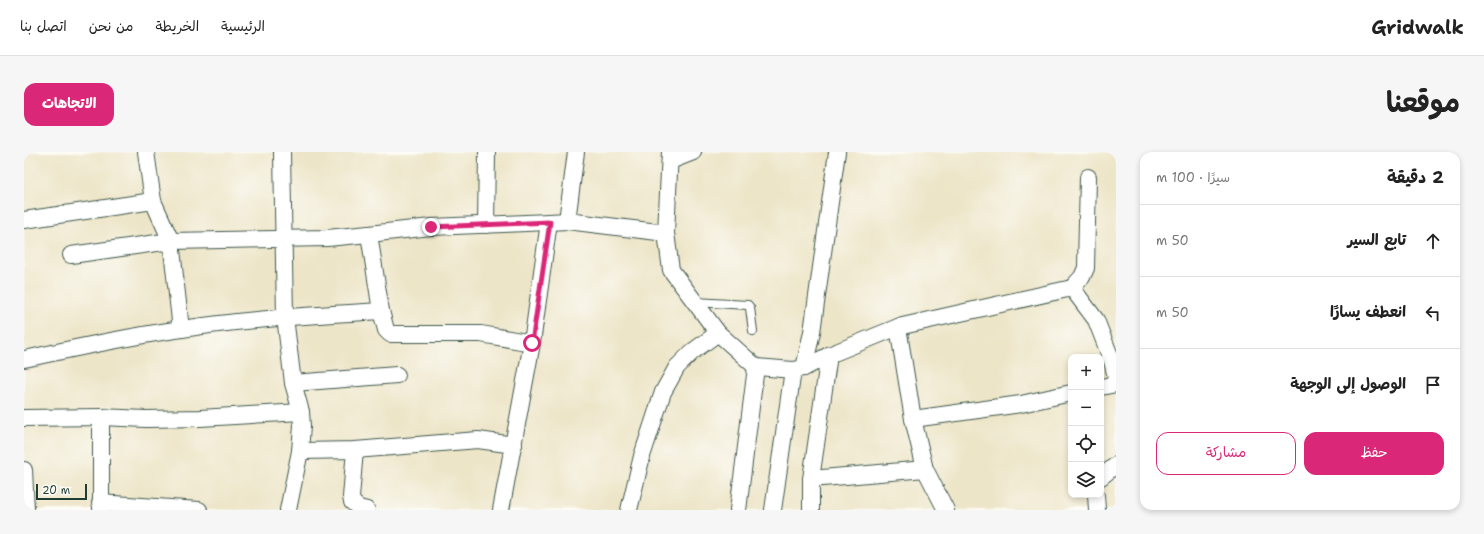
<!DOCTYPE html>
<html lang="ar">
<head>
<meta charset="utf-8">
<style>
  body { margin:0; font-family:"Shantell Sans","Playpen Sans Arabic",sans-serif; background:#f6f6f6; color:#222; direction:rtl }
  .controls { position:absolute; right:12px; bottom:12px; display:grid; overflow:hidden; border-radius:8px; box-shadow:0 2px 6px #0003 }
  .controls button { width:36px; height:36px; display:grid; place-items:center; padding:0; border:0; border-bottom:1px solid #e0e0e0; background:#fff; color:#222; font:20px sans-serif }
  .scale { position:absolute; left:12px; bottom:10px; width:51px; box-sizing:border-box; padding-left:4px; border:2px solid #1f3d34; border-top:0; font-size:11px; line-height:14px; white-space:nowrap; color:#1f3d34; -webkit-text-stroke:3px #fdfcf7; paint-order:stroke }
  .stop { position:absolute; width:12px; height:12px; margin:-9px; border:3px solid #db2777; border-radius:50%; background:#fff }
  .stop.end { background:#db2777; border-color:#fff; box-shadow:0 1px 4px #0008 }
  .list { margin:0; padding:0; list-style:none }
  h2 { display:flex; justify-content:space-between; align-items:center; height:52px; margin:0; padding:0 16px; font-size:17px }
  h2 small { font-size:13px; font-weight:400; color:#767676 }
  .list li { display:grid; grid-template-columns:26px 1fr auto; gap:12px; align-items:center; box-sizing:border-box; height:72px; padding:0 16px; border-top:1px solid #e0e0e0 }
  .list b { display:block; font-size:15px; white-space:nowrap }
  .list em { font-size:13px; font-style:normal; color:#767676 }
  .actions { display:flex; gap:8px; padding:12px 16px }
  .actions a { flex:1; padding:9px 0; border:1px solid #db2777; border-radius:12px; text-align:center; font-size:14px; color:#db2777 }
  .actions .main { background:#db2777; color:#fff }
  .icon { flex:none; width:22px; height:22px; fill:none; stroke:currentColor; stroke-width:2; stroke-linecap:round; stroke-linejoin:round }
  .map { position:relative; flex:none; width:1092px; height:358px; overflow:hidden; direction:ltr; border-radius:12px }
  header { display:flex; align-items:center; gap:24px; box-sizing:border-box; height:56px; padding:0 20px; background:#fff; border-bottom:1px solid #e0e0e0 }
  header strong { font-size:19px }
  nav { display:flex; gap:22px; margin-inline-start:auto; font-size:14px }
  .intro { display:flex; align-items:center; justify-content:space-between; box-sizing:border-box; height:96px; padding:0 24px }
  h1 { margin:0; font-size:28px }
  .button { padding:10px 18px; border-radius:12px; background:#db2777; color:#fff; font-size:14px; font-weight:700 }
  main { display:flex; gap:24px; padding:0 24px }
  aside { flex:1; background:#fff; border-radius:12px; box-shadow:0 2px 6px #0003 }
  .map>svg:first-child { display:block }
  .lines { fill:none; stroke-linecap:round; stroke-linejoin:round }
  .lane-casing { stroke:#3e564a; stroke-width:10 }
  .street-casing { stroke:#3e564a; stroke-width:18 }
  .lane { stroke:#fff; stroke-width:8 }
  .street { stroke:#fff; stroke-width:16 }
  .route { stroke:#db2777; stroke-width:5 }
</style>
</head>
<body>
<header>
<strong>Gridwalk</strong>
<nav><a>الرئيسية</a><a>الخريطة</a><a>من نحن</a><a>اتصل بنا</a></nav>
</header>
<div class="intro"><h1>موقعنا</h1><a class="button">الاتجاهات</a></div>
<main>
<aside>
<h2>2 دقيقة<small>سيرًا · 100 m</small></h2>
<ul class="list">
<li><svg class="icon" aria-label="ahead" viewBox="0 0 24 24"><path d="M12 20V5M6 11l6-6 6 6"/></svg><div><b>تابع السير</b></div><em>50 m</em></li>
<li><svg class="icon" aria-label="left" viewBox="0 0 24 24"><path d="M17 20v-9H6M10 6l-5 5 5 5"/></svg><div><b>انعطف يسارًا</b></div><em>50 m</em></li>
<li><svg class="icon" aria-label="arrive" viewBox="0 0 24 24"><path d="M6 21V4h12l-3 4 3 4H6"/></svg><div><b>الوصول إلى الوجهة</b></div></li>
</ul>
<div class="actions"><a class="main">حفظ</a><a>مشاركة</a></div>
</aside>
<div class="map">
<svg width="1092" height="358" viewBox="0 0 1092 358">
  <rect width="100%" height="100%" fill="#fdfcf7"/>
  <filter id="ink" filterUnits="userSpaceOnUse"><feTurbulence type="fractalNoise" baseFrequency=".025" numOctaves="2"/><feDisplacementMap in="SourceGraphic" scale="8" xChannelSelector="R" yChannelSelector="G"/><feConvolveMatrix kernelMatrix="1 2 1 2 8 2 1 2 1" color-interpolation-filters="sRGB"/></filter>
  <filter id="wash" filterUnits="userSpaceOnUse"><feTurbulence type="fractalNoise" baseFrequency=".012" numOctaves="4" result="noise"/><feDisplacementMap in="SourceGraphic" scale="16" xChannelSelector="R" yChannelSelector="G"/><feGaussianBlur stdDeviation="0.9" result="paint"/><feColorMatrix in="noise" values="0 0 0 0 0 0 0 0 0 0 0 0 0 0 0 0 0 1.4 0 .05"/><feComposite in="paint" operator="in"/></filter>
  <g filter="url(#wash)">
    <rect width="100%" height="100%" fill="#ede5c8"/>
  </g>
  <g filter="url(#ink)">
    <g class="lines">
      <!-- lane casing -->
      <g class="lane-casing">
        <path id="lane" d="M 671,150 L 724,153 L 726,156 L 729,179"/>
      </g>
      <!-- street casing -->
      <g class="street-casing">
        <g id="street">
          <path d="M 122,0 L 129,49 L 147,89 L 157,177"/>
          <path d="M 258,0 L 261,165 L 269,231 L 277,260 L 278,274 L 276,299 L 264,358"/>
          <path d="M 646,0 L 642,81 L 647,118 L 694,181 L 732,215 L 769,218 L 780,216 L 805,203 L 874,175 L 1048,136 L 1058,125 L 1062,116 L 1064,25"/>
          <path d="M 646,9 L 669,0"/>
          <path d="M 0,68 L 129,49"/>
          <path d="M 543,69 L 552,0"/>
          <path d="M 462,73 L 463,0"/>
          <path d="M 345,82 L 357,159 L 362,178 L 366,182 L 457,182 L 508,191"/>
          <path d="M 47,103 L 147,89 L 303,86 L 345,82 L 407,75 L 525,70 L 543,69 L 642,81"/>
          <path d="M 1048,136 L 1072,168 L 1088,209 L 1092,225"/>
          <path d="M 874,175 L 889,267 L 901,317 L 922,358"/>
          <path d="M 0,207 C 52,196 105,184 158,177 C 224,167 290,163 357,159"/>
          <path d="M 780,216 L 788,180 L 813,0"/>
          <path d="M 269,231 L 373,223"/>
          <path d="M 1077,235 L 1092,232"/>
          <path d="M 0,266 L 77,265 L 122,267 L 176,266 L 277,260"/>
          <path d="M 889,267 L 997,252 L 1047,241"/>
          <path d="M 331,298 L 327,345 L 328,350 L 335,356 L 343,358"/>
          <path d="M 276,299 L 331,298 L 454,288 L 490,293"/>
          <path d="M 0,318 L 2,358"/>
          <path d="M 1077,325 L 1092,313"/>
          <path d="M 787,327 L 901,317"/>
          <path d="M 1072,343 L 1073,358"/>
          <path d="M 76,351 L 175,358"/>
          <path d="M 77,358 L 77,265"/>
          <path d="M 477,358 L 508,191 L 525,70"/>
          <path d="M 605,358 L 618,304 L 639,240 L 653,215 L 668,200 L 694,181"/>
          <path d="M 714,358 L 732,215"/>
          <path d="M 749,358 L 769,218"/>
          <path d="M 787,358 L 787,327 L 805,203"/>
        </g>
      </g>
      <!-- lane -->
      <use href="#lane" class="lane"/>
      <!-- street -->
      <use href="#street" class="street"/>
    </g>
  </g>
  <g class="lines" filter="url(#ink)">
    <!-- route -->
    <path class="route" d="M 407,75 L 526,70 L 508,191"/>
  </g>
</svg>
<div class="controls">
<button>+</button>
<button>−</button>
<button><svg class="icon" aria-label="locate" viewBox="0 0 24 24"><circle cx="12" cy="12" r="6"/><path d="M12 2v4M12 18v4M2 12h4M18 12h4"/></svg></button>
<button><svg class="icon" aria-label="layers" viewBox="0 0 24 24"><path d="M12 4l9 5-9 5-9-5zM3 14l9 5 9-5"/></svg></button>
</div>
<div class="scale">20 m</div>
<div class="stop" style="left:508px;top:191px"></div>
<div class="stop end" style="left:407px;top:75px"></div>
</div>
</main>
</body>
</html>
